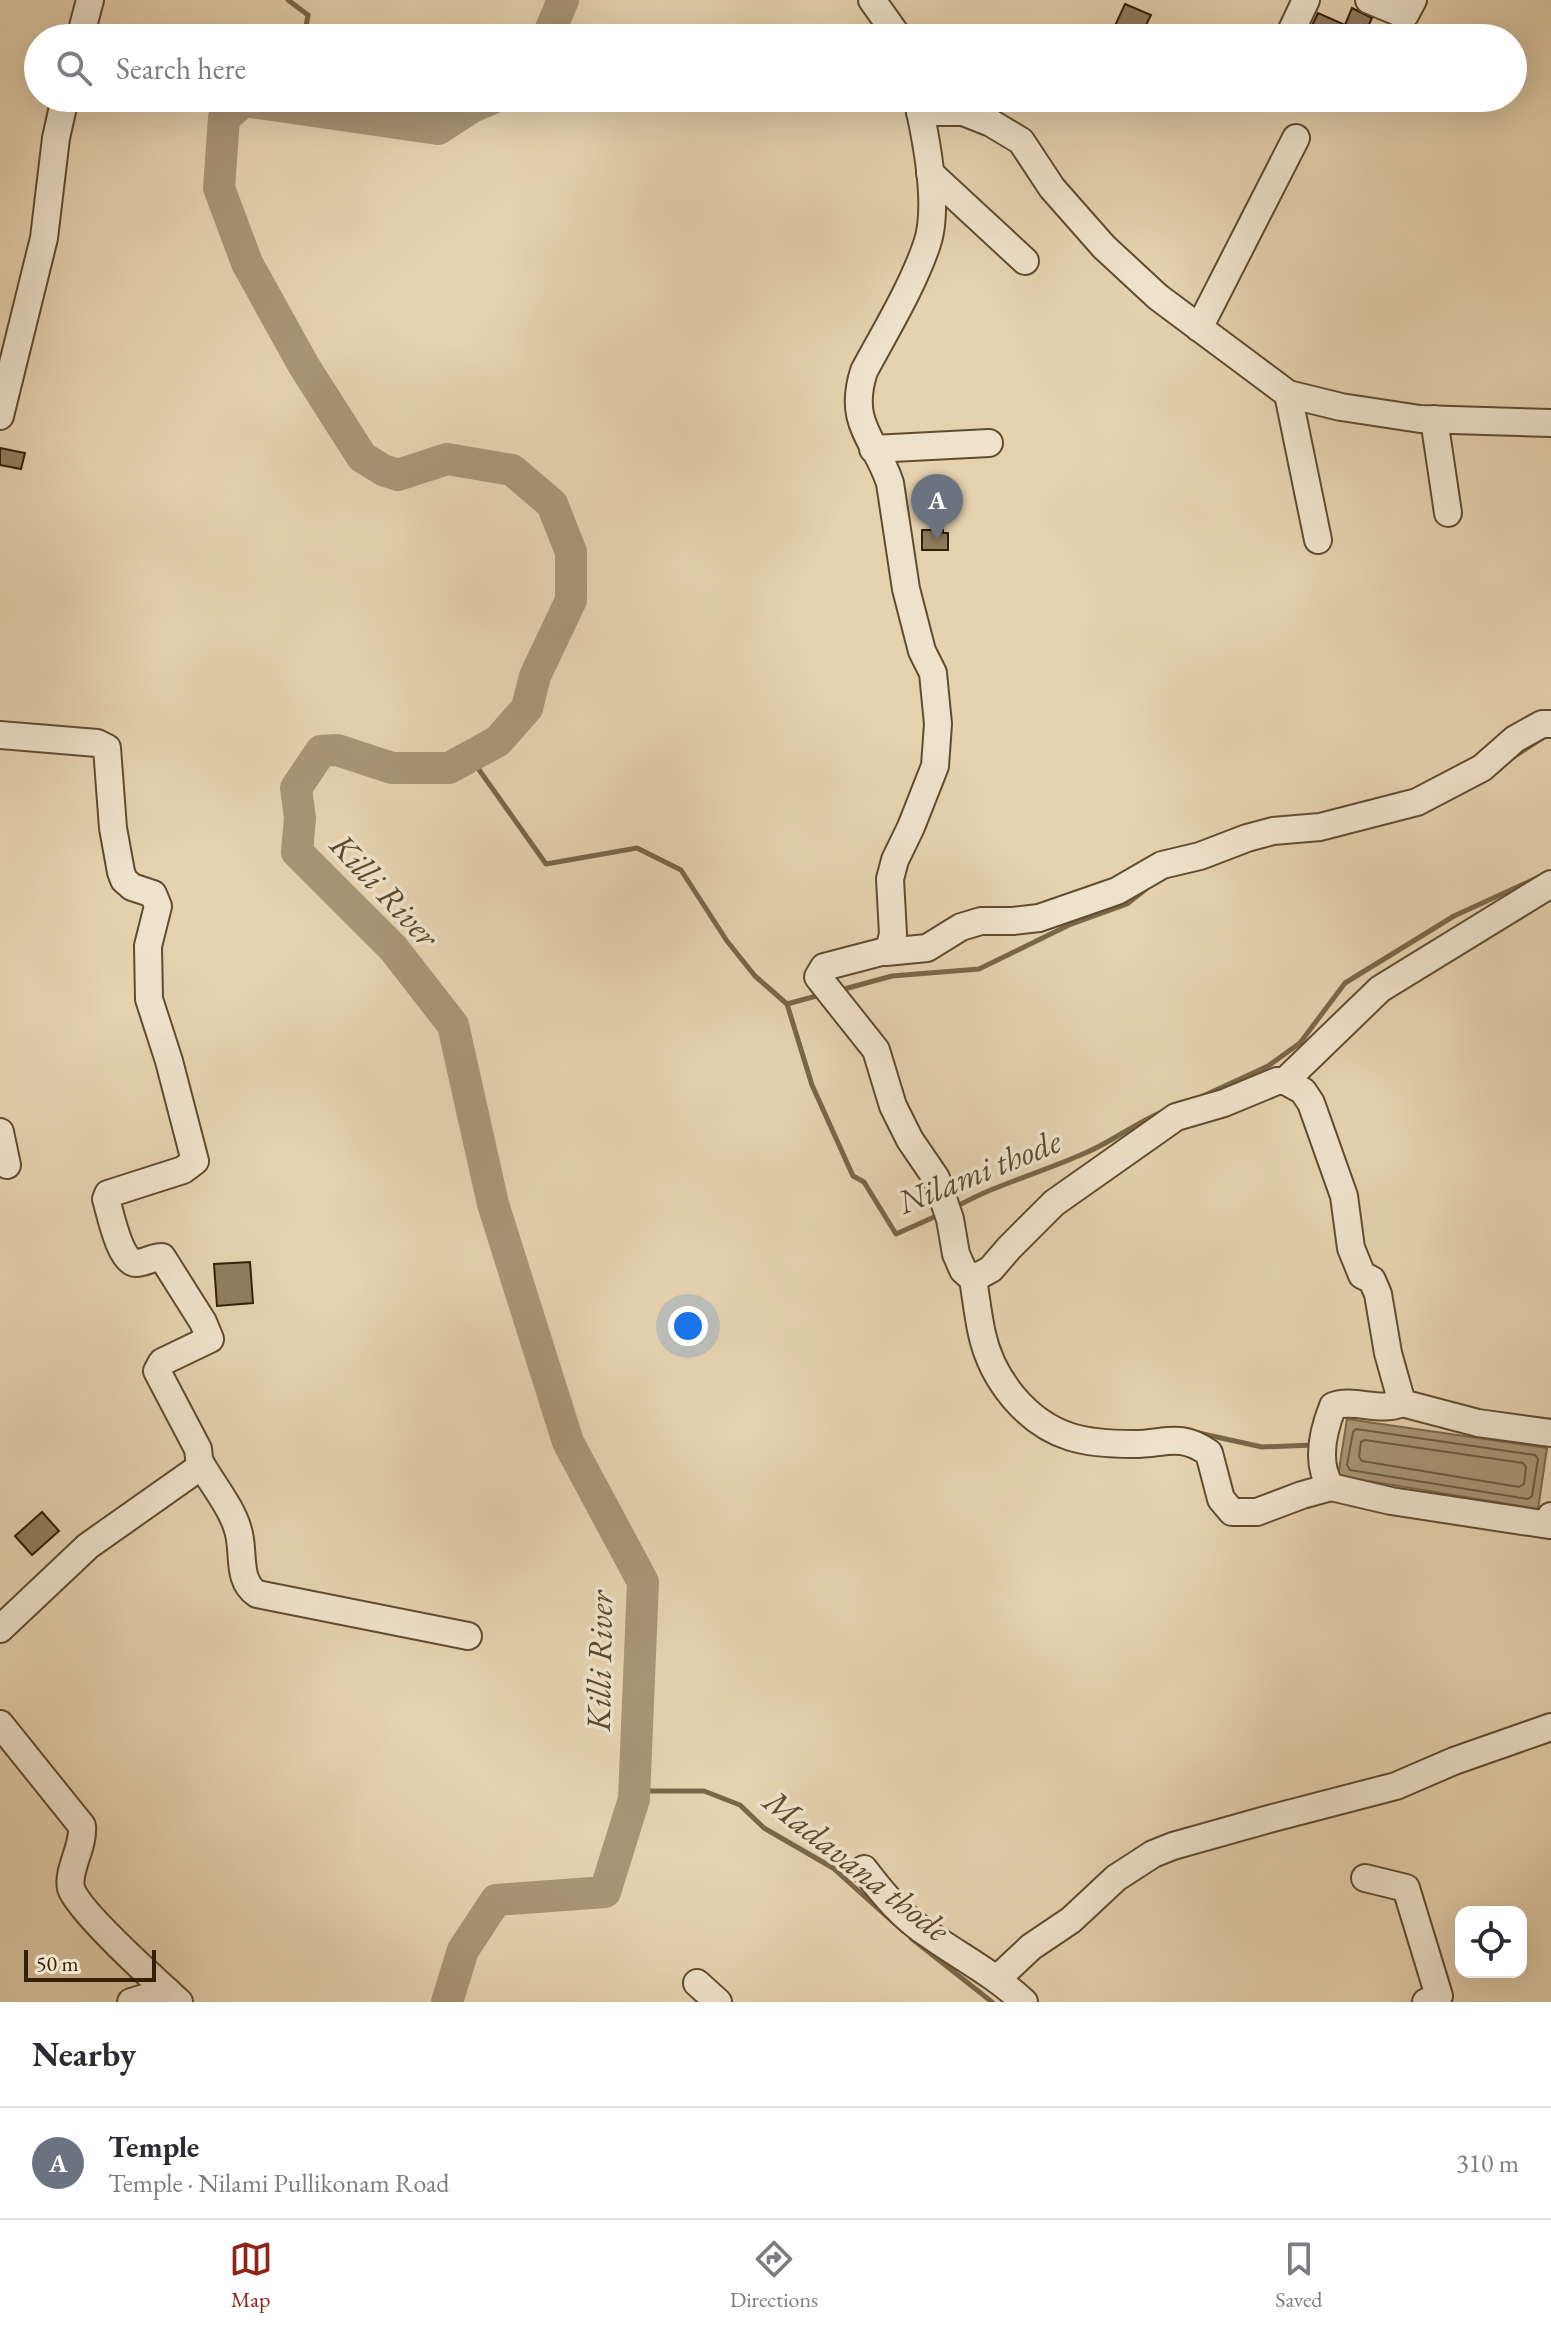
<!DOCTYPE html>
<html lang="en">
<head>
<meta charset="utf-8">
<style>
  body { margin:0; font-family:"EB Garamond",serif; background:#f2f2f3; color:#2b2b33 }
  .controls { position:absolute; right:24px; bottom:24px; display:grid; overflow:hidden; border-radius:16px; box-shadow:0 8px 32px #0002 }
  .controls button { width:72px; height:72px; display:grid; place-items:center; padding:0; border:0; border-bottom:2px solid #e1e1e2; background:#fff; color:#2b2b33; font:40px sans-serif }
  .scale { position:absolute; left:24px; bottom:20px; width:132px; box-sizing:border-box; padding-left:8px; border:4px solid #342004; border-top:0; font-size:22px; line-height:28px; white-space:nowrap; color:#342004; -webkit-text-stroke:6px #efe2cb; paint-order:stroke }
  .you { position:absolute; left:688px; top:1326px; width:28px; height:28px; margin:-20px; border:6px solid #fff; border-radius:50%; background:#1a73e8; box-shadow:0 0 0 12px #1a73e833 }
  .badge { display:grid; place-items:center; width:52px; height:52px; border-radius:50%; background:#8f2418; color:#fff; font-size:26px; font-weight:700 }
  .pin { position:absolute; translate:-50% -66px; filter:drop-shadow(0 2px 4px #0008) }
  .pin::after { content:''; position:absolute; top:42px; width:28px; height:24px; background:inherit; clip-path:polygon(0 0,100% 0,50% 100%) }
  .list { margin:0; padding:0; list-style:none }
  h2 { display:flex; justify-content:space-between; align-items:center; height:104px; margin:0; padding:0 32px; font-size:34px }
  h2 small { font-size:26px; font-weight:400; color:#7c7c81 }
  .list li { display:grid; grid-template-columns:52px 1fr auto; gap:24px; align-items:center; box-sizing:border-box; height:112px; padding:0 32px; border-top:2px solid #e1e1e2 }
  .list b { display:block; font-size:30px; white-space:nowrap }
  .list p { margin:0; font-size:26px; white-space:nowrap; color:#7c7c81 }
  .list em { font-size:26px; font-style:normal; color:#7c7c81 }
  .icon { flex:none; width:44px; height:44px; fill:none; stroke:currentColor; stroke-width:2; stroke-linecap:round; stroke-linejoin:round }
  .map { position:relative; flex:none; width:1551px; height:2002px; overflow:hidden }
  .search { position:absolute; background:#fff; box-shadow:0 8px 32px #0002; left:24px; right:24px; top:24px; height:88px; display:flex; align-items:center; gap:20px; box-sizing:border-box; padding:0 28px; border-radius:44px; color:#7c7c81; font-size:30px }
  .sheet { height:216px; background:#fff }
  nav { display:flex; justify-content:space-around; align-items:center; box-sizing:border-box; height:112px; border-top:2px solid #e1e1e2; background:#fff; font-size:22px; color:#7c7c81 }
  nav a { display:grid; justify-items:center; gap:4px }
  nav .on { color:#8f2418 }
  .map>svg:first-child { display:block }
  .water { fill:#a99575; stroke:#7a6648; stroke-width:2 }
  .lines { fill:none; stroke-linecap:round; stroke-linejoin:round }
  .shore { stroke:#6e5a3c; stroke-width:2 }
  .stream { stroke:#7a6648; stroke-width:5 }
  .river { stroke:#a99575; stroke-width:32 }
  .building { fill:#917d5d; stroke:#342004; stroke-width:2 }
  .minor-casing { stroke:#604c2f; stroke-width:30 }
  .minor { stroke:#efe2cb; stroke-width:26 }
  .labels { text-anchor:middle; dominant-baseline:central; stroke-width:7; stroke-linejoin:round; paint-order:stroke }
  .water-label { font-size:34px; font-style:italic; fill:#5d492c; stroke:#efe2cb }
</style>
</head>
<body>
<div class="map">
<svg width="1551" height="2002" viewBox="0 0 1551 2002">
  <rect width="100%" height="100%" fill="#e6d2af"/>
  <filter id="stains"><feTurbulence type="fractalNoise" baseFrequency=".0025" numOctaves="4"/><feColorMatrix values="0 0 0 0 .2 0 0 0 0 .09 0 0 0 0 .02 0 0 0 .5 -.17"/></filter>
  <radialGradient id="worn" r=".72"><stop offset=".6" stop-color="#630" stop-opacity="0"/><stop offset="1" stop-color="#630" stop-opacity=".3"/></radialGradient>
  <!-- water -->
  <path class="water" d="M 1347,1419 L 1547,1448 L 1538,1509 L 1338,1476 Z"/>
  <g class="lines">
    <!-- shore -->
    <g class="shore">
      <path d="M 1356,1429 L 1535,1455 L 1538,1459 L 1532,1496 L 1528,1499 L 1350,1470 L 1347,1465 L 1353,1432 Z"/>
      <path d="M 1365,1440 L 1523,1463 L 1526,1467 L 1524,1484 L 1519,1487 L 1362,1461 L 1359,1457 L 1361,1442 Z"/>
    </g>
    <!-- stream -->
    <g class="stream">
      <path d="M 288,0 L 308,15 L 304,38"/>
      <path d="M 276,105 L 279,98"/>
      <path d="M 470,757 L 546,864 L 637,848 L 681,870 L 727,941 L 755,976 L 787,1004 L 812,1085 L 853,1176 L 864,1182 L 896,1234 L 941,1214"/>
      <path d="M 1512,758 L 1547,735"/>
      <path d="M 837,991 L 892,976 L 979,969 L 1069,925 L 1127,904 L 1146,889"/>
      <path d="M 787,1004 L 820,995"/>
      <path d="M 1201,1097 L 1268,1066 L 1300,1043 L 1345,983 L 1454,916 L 1539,877"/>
      <path d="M 954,1208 C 996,1184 1041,1173 1085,1153 C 1112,1142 1135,1123 1162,1112"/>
      <path d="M 1194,1432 L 1262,1447 L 1314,1445"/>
      <path d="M 634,1791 L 704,1791 L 740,1805 L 764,1828 L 833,1868 L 903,1931"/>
      <path d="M 911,1938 L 992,2002"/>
    </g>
    <!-- river -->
    <g class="river">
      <path d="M 547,38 L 563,0"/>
      <path d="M 447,2002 L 463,1950 L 496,1900 L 605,1892 L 634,1799 L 643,1582 L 568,1442 L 493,1204 L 453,1025 L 393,948 L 297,852 L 300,818 L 296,788 L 321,751 L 337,750 L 392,768 L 449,768 L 498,741 L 527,708 L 535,676 L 571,600 L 571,552 L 552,504 L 512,470 L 447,459 L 398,475 L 383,470 L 362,457 L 304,366 L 247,263 L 219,188 L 224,118 L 244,101 L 438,129 L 472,107 L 493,98"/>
    </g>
  </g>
  <!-- building -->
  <g class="building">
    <path d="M 1125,4 L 1151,15 L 1140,38 L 1114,28 Z"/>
    <path d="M 1352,8 L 1372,18 L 1365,33 L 1375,38 L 1307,36 L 1318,13 L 1345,25 Z"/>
    <path d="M 0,448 L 25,453 L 21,469 L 0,465 Z"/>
    <path d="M 922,530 L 943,530 L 943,533 L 948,533 L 948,550 L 922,550 Z"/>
    <path d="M 250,1262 L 253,1303 L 217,1306 L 214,1264 Z"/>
    <path d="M 42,1512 L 59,1531 L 32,1555 L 15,1536 Z"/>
  </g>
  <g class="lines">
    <!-- minor casing -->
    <g class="minor-casing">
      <g id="minor">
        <path d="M 872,0 L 899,38"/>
        <path d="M 1369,0 L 1405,15 L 1413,0"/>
        <path d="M 80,38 L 90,0"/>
        <path d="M 1288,38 L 1306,0"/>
        <path d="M 917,98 C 926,137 940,206 927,244 C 912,288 886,330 864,371 C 847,424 875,438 890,483 L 906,589 L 922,651 L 933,673 L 938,724 L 935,766 L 911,827 L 895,860 L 890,879 L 893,934 L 889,950 L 824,967 L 818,977 L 876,1050 L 893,1106 L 910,1140 L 936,1178 L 950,1219 L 956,1254 L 963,1270 L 973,1279 L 991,1269 L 1009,1248 L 1054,1203 L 1176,1117 L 1224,1103 L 1277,1081 L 1285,1081 L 1303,1091 L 1311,1103 L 1344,1196 L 1351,1248 L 1362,1275 L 1372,1280 L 1378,1294 L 1388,1353 L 1402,1403 L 1478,1423 L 1551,1433"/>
        <path d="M 920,112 L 963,112 L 991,123 L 1021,141 L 1052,188 L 1104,247 L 1158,297 L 1288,394 L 1341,407 L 1420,419 L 1551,423"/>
        <path d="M 930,173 L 1025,261"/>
        <path d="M 1199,328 L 1296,138"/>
        <path d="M 1288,394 L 1318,540"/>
        <path d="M 0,416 L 44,238 L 56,138 L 65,98"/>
        <path d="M 1434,419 L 1448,513"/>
        <path d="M 873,449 L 989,443"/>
        <path d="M 0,735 L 97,743 L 107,748 L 113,828 L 121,872 L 124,880 L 132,887 L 153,894 L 158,906 L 148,946 L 149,999 L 169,1061 L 195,1161 L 183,1170 L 108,1194 L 106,1199 C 110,1212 120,1263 136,1263 C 145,1263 152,1257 162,1257 L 203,1322 L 210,1339 L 162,1362 L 157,1371 L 198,1449 L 200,1467 L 88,1546 L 0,1629"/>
        <path d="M 886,952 L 927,948 L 961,927 L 981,921 L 1013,921 L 1039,918 L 1117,891 L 1162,865 L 1200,856 L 1247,838 L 1273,831 L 1320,827 L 1417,802 L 1482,768 L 1515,739 L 1542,724 L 1551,724"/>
        <path d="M 1285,1081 L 1380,989 L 1551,884"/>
        <path d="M 0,1132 L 7,1165"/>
        <path d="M 973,1279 C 976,1297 978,1316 982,1334 C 992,1379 1026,1423 1071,1437 C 1090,1443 1113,1444 1133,1444 C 1166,1444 1179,1432 1209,1453 L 1221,1499 L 1232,1512 L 1257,1512 L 1302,1495 L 1331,1487"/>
        <path d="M 1402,1403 C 1379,1413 1355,1398 1333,1406 C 1323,1431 1315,1463 1331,1487 L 1391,1501 L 1549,1525 L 1551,1516"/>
        <path d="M 201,1464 C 213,1485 232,1508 238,1530 C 245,1552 236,1580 257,1594 L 468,1636"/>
        <path d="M 0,1724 L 82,1826 C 84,1847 67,1870 71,1888 C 77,1910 158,1983 179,2002"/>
        <path d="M 864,1869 C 883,1894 904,1919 931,1936 C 964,1959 994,1974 1024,2002"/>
        <path d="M 1365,1878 L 1406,1888 L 1439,1996 L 1426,2002"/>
        <path d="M 998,1978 L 1031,1947 L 1071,1920 L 1116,1878 L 1153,1854 L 1173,1846 L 1269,1819 L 1396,1786 L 1454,1761 L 1551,1727"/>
        <path d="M 697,1983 L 718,2002"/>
        <path d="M 131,2002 L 167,1991"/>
      </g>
    </g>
    <!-- minor -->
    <use href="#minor" class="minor"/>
  </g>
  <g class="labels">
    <!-- water labels -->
    <g class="water-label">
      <text transform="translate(385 890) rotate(47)">Killi River</text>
      <text transform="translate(979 1171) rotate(-22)">Nilami thode</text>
      <text transform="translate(599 1661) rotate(-89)">Killi River</text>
      <text transform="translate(857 1865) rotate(38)">Madavana thode</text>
    </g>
  </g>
  <rect width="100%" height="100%" filter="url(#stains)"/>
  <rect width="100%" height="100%" fill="url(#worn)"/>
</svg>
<div class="controls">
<button><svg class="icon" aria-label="locate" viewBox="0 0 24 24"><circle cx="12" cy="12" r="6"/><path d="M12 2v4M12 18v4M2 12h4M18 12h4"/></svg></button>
</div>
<div class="scale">50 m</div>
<div class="you"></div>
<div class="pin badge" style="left:937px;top:540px;background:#6b7280">A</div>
<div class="search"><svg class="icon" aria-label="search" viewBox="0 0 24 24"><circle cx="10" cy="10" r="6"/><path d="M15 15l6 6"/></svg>Search here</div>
</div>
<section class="sheet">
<h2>Nearby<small></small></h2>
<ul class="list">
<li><span class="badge" style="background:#6b7280">A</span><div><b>Temple</b><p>Temple · Nilami Pullikonam Road</p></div><em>310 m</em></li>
</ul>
</section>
<nav>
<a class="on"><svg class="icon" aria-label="map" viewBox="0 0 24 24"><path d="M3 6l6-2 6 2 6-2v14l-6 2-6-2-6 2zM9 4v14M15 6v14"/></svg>Map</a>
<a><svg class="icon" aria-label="directions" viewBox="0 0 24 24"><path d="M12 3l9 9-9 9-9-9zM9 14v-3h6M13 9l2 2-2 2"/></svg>Directions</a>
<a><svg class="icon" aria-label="saved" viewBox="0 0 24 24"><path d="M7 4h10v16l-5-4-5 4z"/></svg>Saved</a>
</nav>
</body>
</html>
